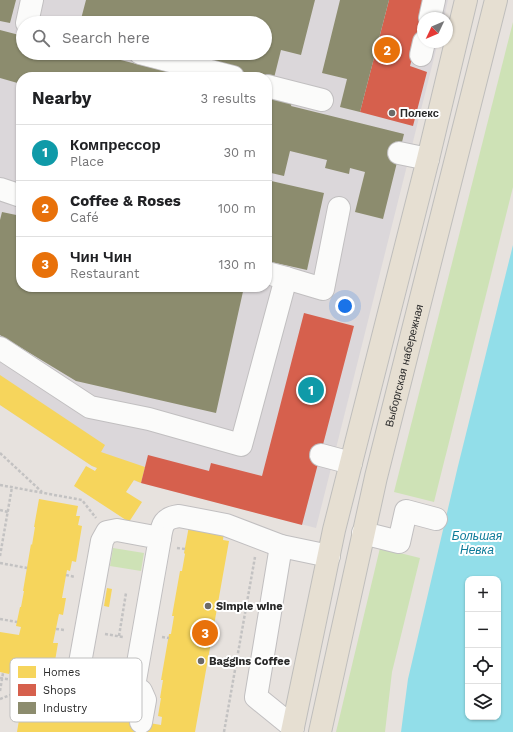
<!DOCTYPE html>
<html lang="en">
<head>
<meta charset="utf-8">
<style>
  body { margin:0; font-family:"Work Sans",sans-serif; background:#f6f6f6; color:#202124 }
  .controls { position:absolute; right:12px; bottom:12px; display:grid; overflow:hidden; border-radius:8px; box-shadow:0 1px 3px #0004 }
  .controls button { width:36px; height:36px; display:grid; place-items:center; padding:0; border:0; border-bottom:1px solid #e0e0e0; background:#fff; color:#202124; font:20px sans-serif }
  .compass { position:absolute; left:417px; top:12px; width:36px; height:36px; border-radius:50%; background:#fff; box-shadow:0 1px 3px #0004; rotate:226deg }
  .you { position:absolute; left:345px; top:306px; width:14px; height:14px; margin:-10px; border:3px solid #fff; border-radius:50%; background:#1a73e8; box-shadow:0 0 0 6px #1a73e833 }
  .badge { display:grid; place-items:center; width:26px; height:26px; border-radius:50%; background:#db2777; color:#fff; font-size:13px; font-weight:700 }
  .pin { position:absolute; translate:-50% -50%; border:2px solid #fff; box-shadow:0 1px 4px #0006 }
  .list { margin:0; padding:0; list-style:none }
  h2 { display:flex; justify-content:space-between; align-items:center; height:52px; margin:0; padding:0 16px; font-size:17px }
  h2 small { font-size:13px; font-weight:400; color:#757577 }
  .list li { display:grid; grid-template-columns:26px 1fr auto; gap:12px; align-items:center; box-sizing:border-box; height:56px; padding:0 16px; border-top:1px solid #e0e0e0 }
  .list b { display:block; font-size:15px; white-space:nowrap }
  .list p { margin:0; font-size:13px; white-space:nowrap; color:#757577 }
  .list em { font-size:13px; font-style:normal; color:#757577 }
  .icon { flex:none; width:22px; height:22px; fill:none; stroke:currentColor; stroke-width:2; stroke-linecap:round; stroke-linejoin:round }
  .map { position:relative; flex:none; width:513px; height:732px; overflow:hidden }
  .search { position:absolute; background:#fff; box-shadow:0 1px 3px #0004; left:16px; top:16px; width:256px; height:44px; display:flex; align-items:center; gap:10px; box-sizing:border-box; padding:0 14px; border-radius:22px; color:#757577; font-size:15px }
  .panel { position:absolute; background:#fff; box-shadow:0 1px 3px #0004; left:16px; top:72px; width:256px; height:220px; border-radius:16px }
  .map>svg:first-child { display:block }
  .industrial { fill:#dbd7da; fill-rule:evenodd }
  .green { fill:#cee2b6 }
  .water { fill:#92dee9; fill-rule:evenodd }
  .homes { fill:#f6d55c }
  .shops { fill:#d6604d }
  .industry { fill:#8c8c6e }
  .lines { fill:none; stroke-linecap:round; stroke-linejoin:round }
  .minor-casing { stroke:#c1bfc0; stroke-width:24 }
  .major-casing { stroke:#bfbebc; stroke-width:24 }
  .path { stroke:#c3c2c2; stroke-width:2.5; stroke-dasharray:3 2; stroke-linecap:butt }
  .minor { stroke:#fbfbfa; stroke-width:22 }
  .major { stroke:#e6dfd2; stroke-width:22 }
  .poi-dot { fill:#6c6a68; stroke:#fff; stroke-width:1.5 }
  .labels { text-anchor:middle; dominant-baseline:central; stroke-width:4; stroke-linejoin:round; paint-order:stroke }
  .poi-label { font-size:11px; font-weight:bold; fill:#292929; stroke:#fff; text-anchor:start }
  .street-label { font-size:11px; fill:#292929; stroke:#fff }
  .water-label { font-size:12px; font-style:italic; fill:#0d7b99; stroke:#fff }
  .key { fill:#fff; stroke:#bfbfbf; stroke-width:1 }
  .key-label { font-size:11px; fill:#292929 }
</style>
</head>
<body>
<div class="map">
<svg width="513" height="732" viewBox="0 0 513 732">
  <rect width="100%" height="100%" fill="#e7e2de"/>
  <!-- industrial -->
  <path class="industrial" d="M 0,0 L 448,0 L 444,18 L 423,18 L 423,42 L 438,42 L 316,528 L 141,483 L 92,466 L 0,405 ZM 23,23 L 265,23 L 265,53 L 23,53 ZM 21,77 L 267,77 L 267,287 L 21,287 Z"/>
  <!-- green -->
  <g class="green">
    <path d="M 513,22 L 513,187 L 434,502 L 394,492 Z"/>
    <path d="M 113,548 L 144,553 L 141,571 L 110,566 Z"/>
    <path d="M 380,548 L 420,558 L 392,672 L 385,732 L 336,732 Z"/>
  </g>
  <!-- water -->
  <path class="water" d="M 513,245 L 513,732 L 401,732 L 408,679 L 458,466 ZM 468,579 L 498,579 L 498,717 L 468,717 Z"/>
  <!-- homes -->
  <g class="homes">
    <path d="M 0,375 L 105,445 L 101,452 L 145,467 L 141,483 L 134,480 L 126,492 L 142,502 L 129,522 L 74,486 L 86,466 L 95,471 L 97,468 L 92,466 L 0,405 Z"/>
    <path d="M 39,499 L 78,506 L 76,516 L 80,516 L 78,525 L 82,526 L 76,562 L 72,561 L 70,571 L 67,570 L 62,598 L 66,598 L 63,615 L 59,614 L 53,643 L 58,643 L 55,661 L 51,660 L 49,670 L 29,666 L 27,675 L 10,672 L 9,674 L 0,672 L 0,632 L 19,635 L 21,627 L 16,626 L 20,607 L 21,607 L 24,591 L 23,591 L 31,544 L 32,545 L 35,527 L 34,527 Z"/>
    <path d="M 189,526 L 224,532 L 223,540 L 229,541 L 195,732 L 17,732 L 20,714 L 16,713 L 17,704 L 21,704 L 22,701 L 76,710 L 77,707 L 86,708 L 87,704 L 124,711 L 123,715 L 132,716 L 132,720 L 161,725 L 162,717 L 158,716 L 161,698 L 160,698 L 163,680 L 161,680 L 169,634 L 171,634 L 174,616 L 172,616 L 180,571 L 182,571 L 185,554 L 184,553 Z"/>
    <path d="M 107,588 L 112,589 L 109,607 L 104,606 Z"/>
  </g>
  <!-- shops -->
  <g class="shops">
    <path d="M 389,0 L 427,0 L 410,66 L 427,72 L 413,126 L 360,112 Z"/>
    <path d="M 304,313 L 354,326 L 302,525 L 141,483 L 148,455 L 209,471 L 211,463 L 262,476 Z"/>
  </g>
  <!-- industry -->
  <g class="industry">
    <path d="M 0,0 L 16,0 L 10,23 L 0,21 Z"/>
    <path d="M 86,0 L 315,0 L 301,55 L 281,50 L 273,82 L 267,77 L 255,77 L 214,66 L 140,53 L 265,53 L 265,23 L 95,23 L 81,19 Z"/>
    <path d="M 340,0 L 389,0 L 360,112 L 340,107 L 347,79 L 322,73 Z"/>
    <path d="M 0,30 L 23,36 L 23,53 L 93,53 L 188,77 L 21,77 L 21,84 L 0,78 Z"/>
    <path d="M 267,96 L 292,102 L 291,106 L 404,134 L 383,219 L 355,212 L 365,172 L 350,168 L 349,174 L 325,168 L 327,160 L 290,151 L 284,176 L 267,172 Z"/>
    <path d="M 20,165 L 21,165 L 21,192 L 15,191 Z"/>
    <path d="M 267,180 L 324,193 L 307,270 L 267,261 Z"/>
    <path d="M 2,212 L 21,216 L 21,287 L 244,287 L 216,413 L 76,381 L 0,335 L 0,220 Z"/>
  </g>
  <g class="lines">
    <!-- minor casing -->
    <g class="minor-casing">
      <g id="minor">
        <path d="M 430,18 L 434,0"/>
        <path d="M 27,23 L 32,0"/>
        <path d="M 140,53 L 233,77"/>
        <path d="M 421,55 L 424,42"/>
        <path d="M 267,86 L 322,100"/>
        <path d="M 399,153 L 428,159"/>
        <path d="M 0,189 L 21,196"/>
        <path d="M 267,273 L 286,278"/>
        <path d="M 0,348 L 90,407 L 149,419 L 241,445 L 286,278 L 323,289 L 339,208"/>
        <path d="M 321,455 L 351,463"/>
        <path d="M 363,533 L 399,542 L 406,511 L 436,519"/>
        <path d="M 160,538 C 162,524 164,518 179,516 L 226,525 L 281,546 L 329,556"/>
        <path d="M 281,546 L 256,697 L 293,727"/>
        <path d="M 134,686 L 160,538 L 117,530 L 107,532 L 102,541 L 80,663 L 82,672 L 90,678 L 134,686 L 141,691 L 145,700 L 141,722"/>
      </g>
    </g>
    <!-- major casing -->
    <g class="major-casing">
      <g id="major">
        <path d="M 292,732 L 334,530 L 428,159 L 466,0"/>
        <path id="s1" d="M 320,732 L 376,477 L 496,0"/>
      </g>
    </g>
    <!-- path -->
    <g class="path">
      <path d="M 0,453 L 42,492"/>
      <path d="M 0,485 L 82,500 L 96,518"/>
      <path d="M 0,510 L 8,512"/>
      <path d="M 177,548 L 185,549"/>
      <path d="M 0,556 L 12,487"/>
      <path d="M 0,563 L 27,568"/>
      <path d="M 66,575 L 75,577"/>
      <path d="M 0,619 L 17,622"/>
      <path d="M 56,629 L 65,630"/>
      <path d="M 105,634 L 123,637"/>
      <path d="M 119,636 L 126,593"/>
      <path d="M 162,637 L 169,638"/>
      <path d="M 0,678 L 37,684"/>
      <path d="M 48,680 L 55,698 L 54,707"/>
      <path d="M 0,691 L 3,673"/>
      <path d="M 0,699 L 63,674"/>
      <path d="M 103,707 L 104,700"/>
      <path d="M 224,732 L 255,557"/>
    </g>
    <!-- minor -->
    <use href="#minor" class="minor"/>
    <!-- major -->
    <use href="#major" class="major"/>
  </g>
  <!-- markers -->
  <g class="poi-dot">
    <circle cx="392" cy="113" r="4"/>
    <circle cx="208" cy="606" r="4"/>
    <circle cx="201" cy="661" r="4"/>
  </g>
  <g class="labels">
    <!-- poi labels -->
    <g class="poi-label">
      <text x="400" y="113">Полекс</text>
      <text x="216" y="606">Simple wine</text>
      <text x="209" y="661">Baggins Coffee</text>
    </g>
    <!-- street labels -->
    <g class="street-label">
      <text stroke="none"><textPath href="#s1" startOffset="376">Выборгская набережная</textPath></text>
    </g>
    <!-- water labels -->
    <g class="water-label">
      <text x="477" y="536">Большая<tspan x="477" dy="14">Невка</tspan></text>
    </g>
  </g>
  <!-- legend -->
  <rect x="10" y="658" width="132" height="64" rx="6" class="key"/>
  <rect x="18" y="666" width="18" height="12" fill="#f6d55c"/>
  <rect x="18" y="684" width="18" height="12" fill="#d6604d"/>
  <rect x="18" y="702" width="18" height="12" fill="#8c8c6e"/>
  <g class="key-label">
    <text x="43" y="676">Homes</text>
    <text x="43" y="694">Shops</text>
    <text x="43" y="712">Industry</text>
  </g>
</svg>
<div class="controls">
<button>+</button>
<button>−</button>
<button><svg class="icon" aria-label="locate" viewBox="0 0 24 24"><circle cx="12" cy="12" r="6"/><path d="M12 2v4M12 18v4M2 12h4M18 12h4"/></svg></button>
<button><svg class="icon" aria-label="layers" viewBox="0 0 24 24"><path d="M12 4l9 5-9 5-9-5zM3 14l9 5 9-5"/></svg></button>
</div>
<svg class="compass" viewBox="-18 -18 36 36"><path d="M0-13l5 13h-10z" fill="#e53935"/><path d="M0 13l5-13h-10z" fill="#757577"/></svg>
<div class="you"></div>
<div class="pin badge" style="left:311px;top:390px;background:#0f9aa8">1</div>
<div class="pin badge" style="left:387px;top:50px;background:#e8710a">2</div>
<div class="pin badge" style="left:205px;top:633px;background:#e8710a">3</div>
<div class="search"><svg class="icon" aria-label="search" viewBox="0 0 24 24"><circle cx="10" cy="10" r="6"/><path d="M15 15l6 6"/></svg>Search here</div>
<section class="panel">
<h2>Nearby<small>3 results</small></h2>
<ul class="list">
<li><span class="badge" style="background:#0f9aa8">1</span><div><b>Компрессор</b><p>Place</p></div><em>30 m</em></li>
<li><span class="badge" style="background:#e8710a">2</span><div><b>Coffee &amp; Roses</b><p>Café</p></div><em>100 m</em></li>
<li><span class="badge" style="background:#e8710a">3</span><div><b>Чин Чин</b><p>Restaurant</p></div><em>130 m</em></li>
</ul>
</section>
</div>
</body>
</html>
